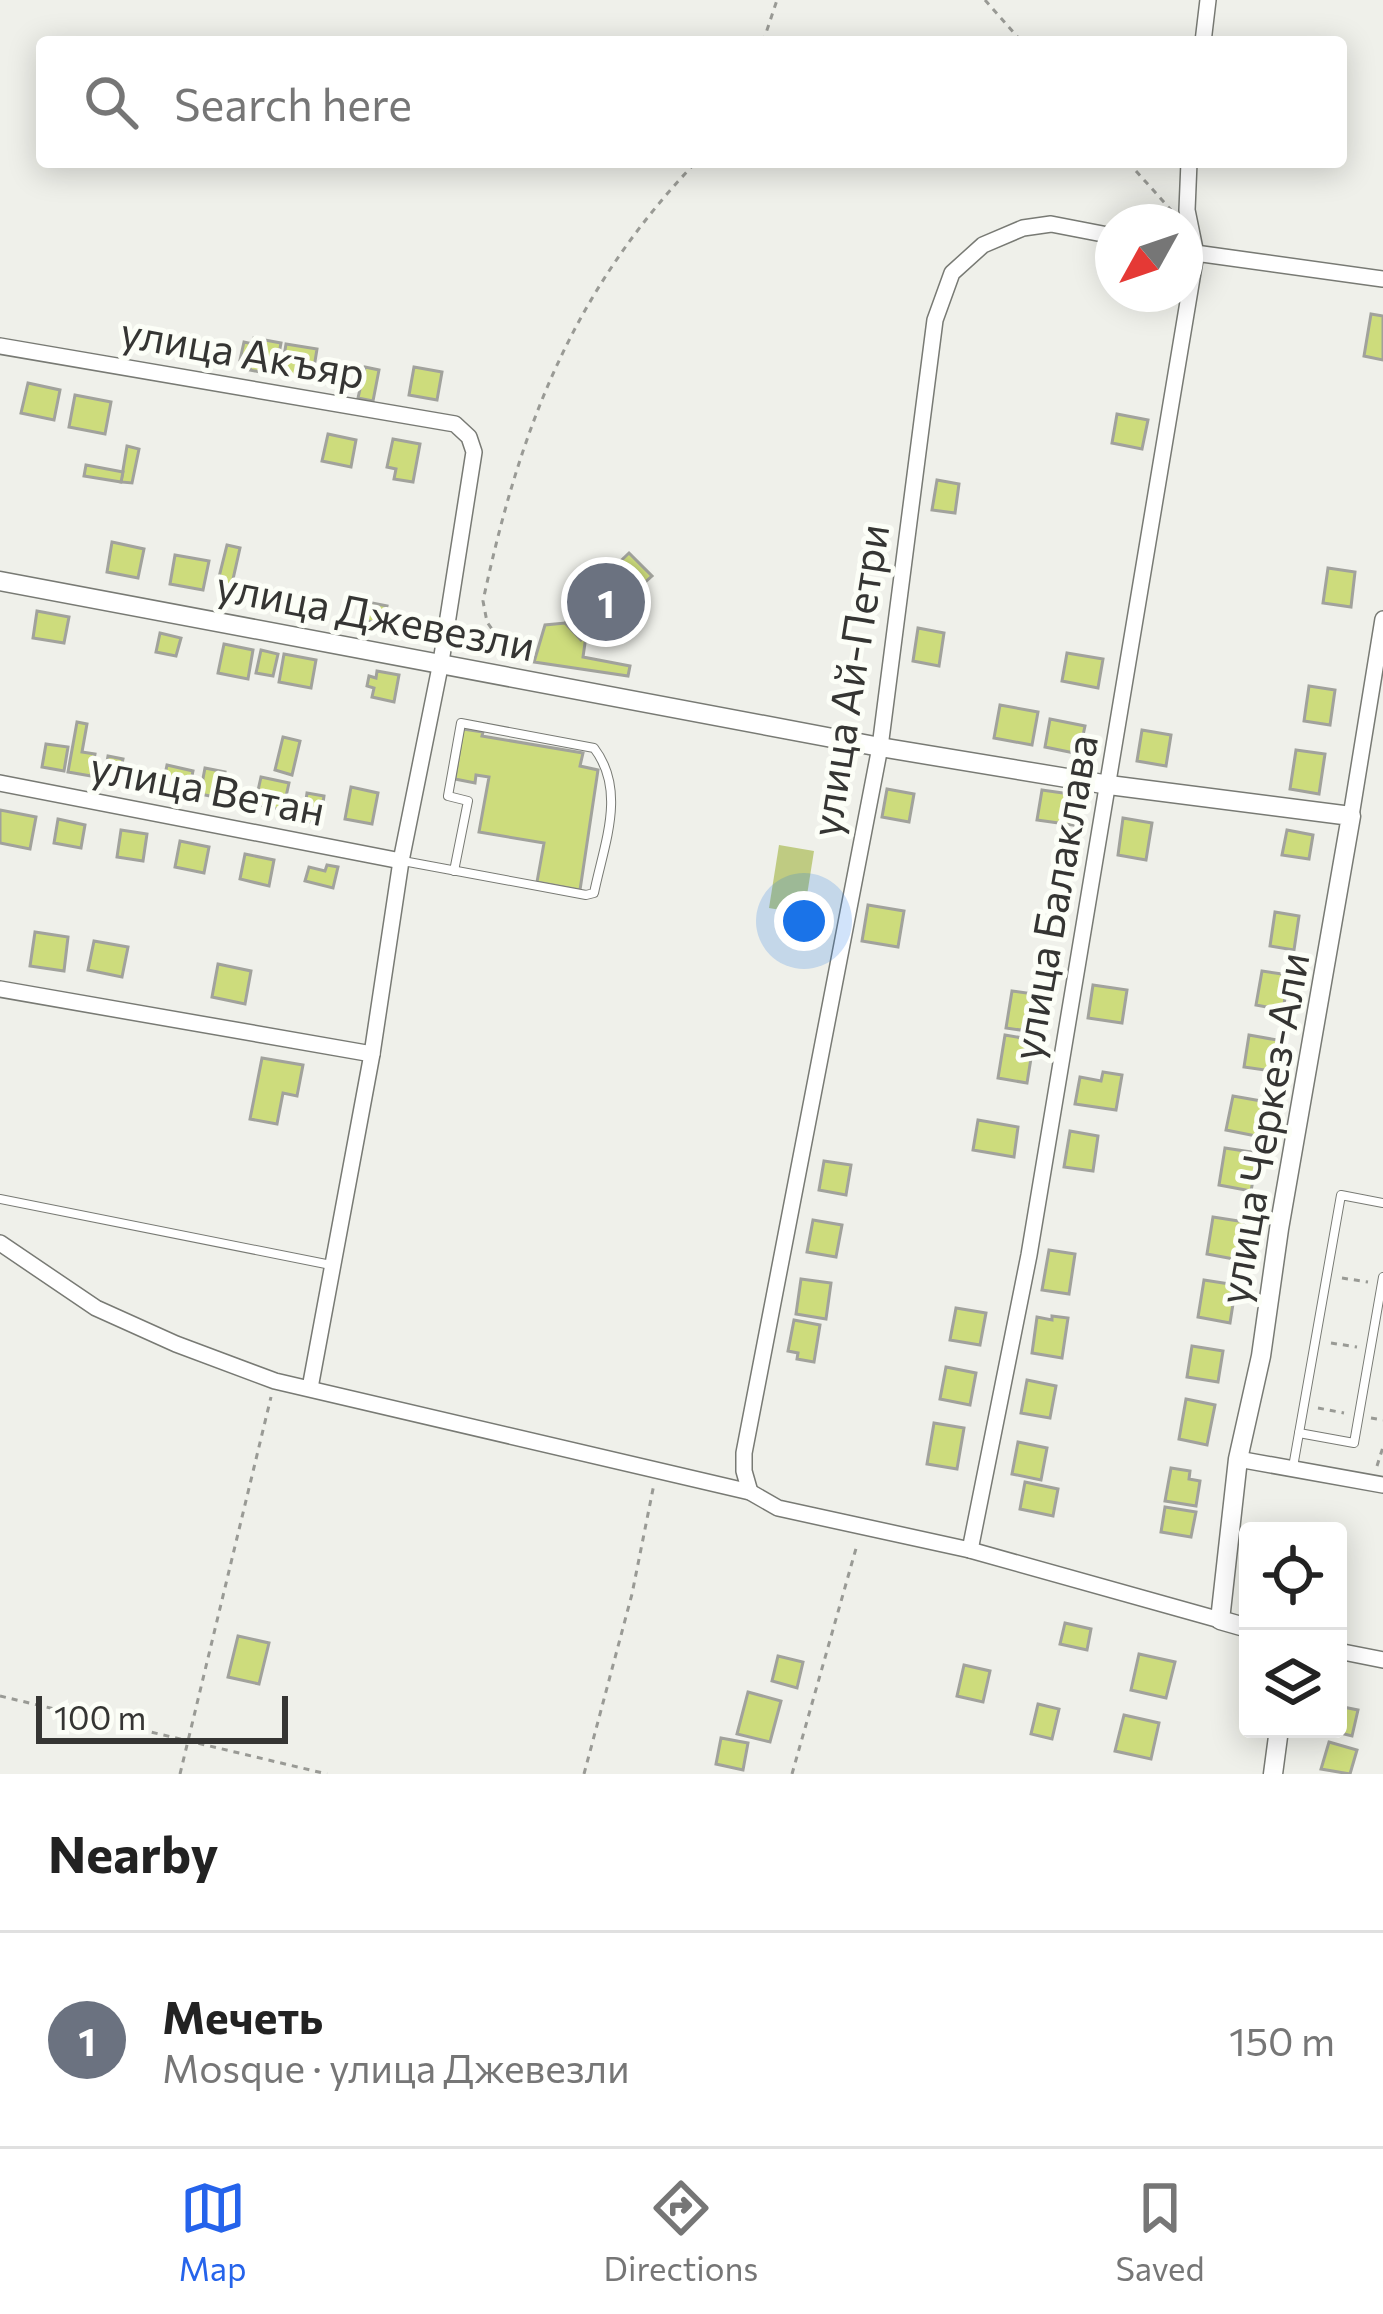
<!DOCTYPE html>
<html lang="en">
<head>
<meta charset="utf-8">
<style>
  body { margin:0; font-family:Commissioner,sans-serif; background:#f2f2f2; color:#222 }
  .controls { position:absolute; right:36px; bottom:36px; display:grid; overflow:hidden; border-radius:12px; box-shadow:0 6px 30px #0003 }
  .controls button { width:108px; height:108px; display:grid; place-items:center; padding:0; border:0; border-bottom:3px solid #e0e0e0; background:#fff; color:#222; font:60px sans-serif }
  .compass { position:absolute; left:1095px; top:204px; width:108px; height:108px; border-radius:50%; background:#fff; box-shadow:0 6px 30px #0003; rotate:230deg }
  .scale { position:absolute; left:36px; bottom:30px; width:252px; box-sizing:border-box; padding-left:12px; border:6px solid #353533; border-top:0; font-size:33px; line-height:42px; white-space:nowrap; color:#353533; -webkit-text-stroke:9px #fcfef7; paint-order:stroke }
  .you { position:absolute; left:804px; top:921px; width:42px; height:42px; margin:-30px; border:9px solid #fff; border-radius:50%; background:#1a73e8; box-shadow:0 0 0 18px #1a73e833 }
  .badge { display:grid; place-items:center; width:78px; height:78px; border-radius:50%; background:#2563eb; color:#fff; font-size:39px; font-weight:700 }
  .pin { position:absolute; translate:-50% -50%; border:6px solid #fff; box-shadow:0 3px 12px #0006 }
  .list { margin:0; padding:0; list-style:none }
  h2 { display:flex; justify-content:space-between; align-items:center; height:156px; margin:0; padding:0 48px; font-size:51px }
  h2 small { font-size:39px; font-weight:400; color:#767676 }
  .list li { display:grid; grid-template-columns:78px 1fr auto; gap:36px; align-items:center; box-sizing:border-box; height:216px; padding:0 48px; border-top:3px solid #e0e0e0 }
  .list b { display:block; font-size:45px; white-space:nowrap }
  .list p { margin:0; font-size:39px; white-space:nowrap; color:#767676 }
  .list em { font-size:39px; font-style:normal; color:#767676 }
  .icon { flex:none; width:66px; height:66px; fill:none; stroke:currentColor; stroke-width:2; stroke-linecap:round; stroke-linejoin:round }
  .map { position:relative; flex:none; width:1383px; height:1774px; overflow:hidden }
  .search { position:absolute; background:#fff; box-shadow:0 6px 30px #0003; left:36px; right:36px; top:36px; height:132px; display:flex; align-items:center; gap:30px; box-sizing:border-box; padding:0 42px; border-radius:12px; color:#767676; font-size:45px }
  .sheet { height:372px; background:#fff }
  nav { display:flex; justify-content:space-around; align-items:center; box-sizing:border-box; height:168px; border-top:3px solid #e0e0e0; background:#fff; font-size:33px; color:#767676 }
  nav a { display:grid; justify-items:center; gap:6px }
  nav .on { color:#2563eb }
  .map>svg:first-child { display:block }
  .green { fill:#bfcb82 }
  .building { fill:#cddc7c; stroke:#a1a29c; stroke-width:3 }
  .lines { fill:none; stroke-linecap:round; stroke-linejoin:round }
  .service-casing { stroke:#787a74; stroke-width:10 }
  .minor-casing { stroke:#787a74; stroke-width:18 }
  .tertiary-casing { stroke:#787a74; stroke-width:21 }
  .path { stroke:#999a95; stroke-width:3; stroke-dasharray:6 6; stroke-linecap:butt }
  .service { stroke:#fff; stroke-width:8 }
  .minor { stroke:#fff; stroke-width:15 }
  .tertiary { stroke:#fff; stroke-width:18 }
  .labels { text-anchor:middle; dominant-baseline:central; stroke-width:10; stroke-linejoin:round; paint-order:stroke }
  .street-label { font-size:42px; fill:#353533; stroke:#fcfef7 }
</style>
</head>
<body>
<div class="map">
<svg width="1383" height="1774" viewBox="0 0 1383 1774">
  <rect width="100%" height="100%" fill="#eff0ea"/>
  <!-- green -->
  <path class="green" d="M 779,845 L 814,851 L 804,914 L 769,908 Z"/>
  <!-- building -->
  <g class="building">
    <path d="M 1371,314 L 1383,316 L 1383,360 L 1364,356 Z"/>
    <path d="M 254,338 L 281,343 L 275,375 L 250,370 L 251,362 L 240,360 L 244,342 L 253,344 Z"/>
    <path d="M 286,344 L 317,349 L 312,380 L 281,375 Z"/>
    <path d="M 365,367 L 379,370 L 373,401 L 358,398 Z"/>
    <path d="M 414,367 L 442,372 L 437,400 L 409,395 Z"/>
    <path d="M 28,383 L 60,390 L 54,420 L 21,413 Z"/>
    <path d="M 75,395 L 111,402 L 105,434 L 69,427 Z"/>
    <path d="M 1117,414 L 1148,420 L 1142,449 L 1112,443 Z"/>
    <path d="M 328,434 L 356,440 L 351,467 L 322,461 Z"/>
    <path d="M 393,439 L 420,444 L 413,482 L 394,479 L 396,469 L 387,467 Z"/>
    <path d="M 127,446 L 139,449 L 132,483 L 121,482 Z"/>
    <path d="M 86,465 L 123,472 L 121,482 L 84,476 Z"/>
    <path d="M 937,480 L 959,484 L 955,513 L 932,510 Z"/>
    <path d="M 112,542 L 144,549 L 138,578 L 107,572 Z"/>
    <path d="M 227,545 L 240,548 L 231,588 L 217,585 Z"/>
    <path d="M 629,553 L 652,576 L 581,640 L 565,623 L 612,580 L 607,574 Z"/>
    <path d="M 175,555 L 209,561 L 203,590 L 170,584 Z"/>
    <path d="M 1328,568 L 1355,572 L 1351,607 L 1323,603 Z"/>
    <path d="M 362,601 L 387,606 L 383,624 L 358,619 Z"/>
    <path d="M 37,611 L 69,617 L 64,643 L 33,638 Z"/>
    <path d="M 565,623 L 581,640 L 586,636 L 583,657 L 630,666 L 628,676 L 534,662 L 545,625 Z"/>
    <path d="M 918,628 L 944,633 L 939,666 L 913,661 Z"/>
    <path d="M 160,633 L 181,638 L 176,656 L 156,652 Z"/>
    <path d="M 224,644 L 253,650 L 248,679 L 218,673 Z"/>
    <path d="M 261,650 L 278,654 L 273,676 L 256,673 Z"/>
    <path d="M 1067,653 L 1103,659 L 1098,688 L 1062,681 Z"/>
    <path d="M 284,654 L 316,660 L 311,688 L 279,682 Z"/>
    <path d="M 377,671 L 399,675 L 394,702 L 372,697 L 374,688 L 367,686 L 369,676 L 376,678 Z"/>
    <path d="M 1309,686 L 1335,690 L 1330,725 L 1304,721 Z"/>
    <path d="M 1000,705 L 1038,712 L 1032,745 L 994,738 Z"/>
    <path d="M 1050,719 L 1085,726 L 1079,754 L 1045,747 Z"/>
    <path d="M 77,722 L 87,724 L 82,752 L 95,754 L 91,776 L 68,772 Z"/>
    <path d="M 463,729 L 483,732 L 482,736 L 583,753 L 580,766 L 598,770 L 580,890 L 537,882 L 544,843 L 479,832 L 489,777 L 476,775 L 475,783 L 455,779 Z"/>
    <path d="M 1142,730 L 1171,735 L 1166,766 L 1137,761 Z"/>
    <path d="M 283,737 L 300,741 L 292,775 L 275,770 Z"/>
    <path d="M 46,744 L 68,747 L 64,771 L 42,767 Z"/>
    <path d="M 1296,750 L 1325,754 L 1319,794 L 1290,789 Z"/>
    <path d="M 108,756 L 123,759 L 117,787 L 103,785 Z"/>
    <path d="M 167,765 L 193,771 L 189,790 L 163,784 Z"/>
    <path d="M 205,768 L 225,772 L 220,798 L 200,794 Z"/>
    <path d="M 261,777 L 289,783 L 283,810 L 255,804 Z"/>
    <path d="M 351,787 L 378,793 L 372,824 L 345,819 Z"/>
    <path d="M 887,789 L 914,794 L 909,822 L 882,817 Z"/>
    <path d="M 1042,790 L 1077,795 L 1073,825 L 1037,820 Z"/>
    <path d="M 307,793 L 324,796 L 320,824 L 303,821 Z"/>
    <path d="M 0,810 L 36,817 L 30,849 L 0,843 Z"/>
    <path d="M 1123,818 L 1152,823 L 1146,860 L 1118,855 Z"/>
    <path d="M 58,819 L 85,825 L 81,848 L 54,843 Z"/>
    <path d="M 121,830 L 147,834 L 143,861 L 117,857 Z"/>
    <path d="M 1287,830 L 1313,835 L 1309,859 L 1282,855 Z"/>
    <path d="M 180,841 L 209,847 L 204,873 L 175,867 Z"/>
    <path d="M 245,854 L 274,860 L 269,886 L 240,879 Z"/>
    <path d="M 327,865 L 338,867 L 333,888 L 305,881 L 309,867 L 325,871 Z"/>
    <path d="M 868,905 L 904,911 L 898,947 L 862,941 Z"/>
    <path d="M 1275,912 L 1299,916 L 1294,950 L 1270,946 Z"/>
    <path d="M 35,932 L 68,937 L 64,971 L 30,966 Z"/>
    <path d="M 94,941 L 128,947 L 122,977 L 88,970 Z"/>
    <path d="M 218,964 L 251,971 L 245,1004 L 212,997 Z"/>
    <path d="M 1262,971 L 1289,975 L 1283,1010 L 1256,1005 Z"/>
    <path d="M 1093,985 L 1127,990 L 1122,1023 L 1088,1018 Z"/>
    <path d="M 1012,991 L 1041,995 L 1035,1032 L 1006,1028 Z"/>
    <path d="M 1005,1035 L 1034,1040 L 1027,1083 L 998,1078 Z"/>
    <path d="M 1249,1035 L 1277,1040 L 1272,1071 L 1244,1067 Z"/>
    <path d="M 262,1058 L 303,1065 L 297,1096 L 283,1093 L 277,1124 L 250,1119 Z"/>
    <path d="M 1103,1072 L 1122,1075 L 1116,1110 L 1075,1104 L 1080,1077 L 1101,1081 Z"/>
    <path d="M 1233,1096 L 1267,1102 L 1261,1137 L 1226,1130 Z"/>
    <path d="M 978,1120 L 1018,1127 L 1014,1157 L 973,1150 Z"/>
    <path d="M 1070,1131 L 1098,1136 L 1093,1171 L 1064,1167 Z"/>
    <path d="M 1225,1148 L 1258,1153 L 1251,1191 L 1219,1185 Z"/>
    <path d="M 824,1161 L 851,1165 L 846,1195 L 819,1190 Z"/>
    <path d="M 1213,1217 L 1245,1222 L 1239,1260 L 1207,1254 Z"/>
    <path d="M 813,1220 L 842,1225 L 836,1257 L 807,1252 Z"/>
    <path d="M 1049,1250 L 1075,1254 L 1069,1294 L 1042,1290 Z"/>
    <path d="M 801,1279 L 831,1283 L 826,1319 L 796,1314 Z"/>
    <path d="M 1204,1280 L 1236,1285 L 1230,1323 L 1198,1317 Z"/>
    <path d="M 956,1308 L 986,1313 L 980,1345 L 950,1340 Z"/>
    <path d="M 1052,1316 L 1068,1318 L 1062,1358 L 1032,1353 L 1037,1317 L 1052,1320 Z"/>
    <path d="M 794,1320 L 820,1325 L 814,1362 L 797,1359 L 798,1353 L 788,1351 Z"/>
    <path d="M 1192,1346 L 1223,1351 L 1218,1382 L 1187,1377 Z"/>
    <path d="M 946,1367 L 976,1373 L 970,1405 L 940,1399 Z"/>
    <path d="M 1027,1380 L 1056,1386 L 1050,1418 L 1021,1413 Z"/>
    <path d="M 1186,1399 L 1215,1405 L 1207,1445 L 1179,1439 Z"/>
    <path d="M 934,1423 L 964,1428 L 957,1469 L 927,1464 Z"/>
    <path d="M 1018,1442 L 1047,1448 L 1041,1480 L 1012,1474 Z"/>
    <path d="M 1171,1468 L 1190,1471 L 1189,1479 L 1200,1481 L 1196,1506 L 1165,1501 Z"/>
    <path d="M 1025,1482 L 1058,1489 L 1053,1516 L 1020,1509 Z"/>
    <path d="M 1165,1507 L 1196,1512 L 1191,1537 L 1161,1532 Z"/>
    <path d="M 1065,1623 L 1091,1629 L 1087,1650 L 1060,1644 Z"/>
    <path d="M 238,1636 L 269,1643 L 259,1684 L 228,1677 Z"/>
    <path d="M 1139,1654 L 1175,1662 L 1166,1698 L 1131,1690 Z"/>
    <path d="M 778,1656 L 803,1662 L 797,1688 L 772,1681 Z"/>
    <path d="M 964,1665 L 990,1671 L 983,1702 L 957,1696 Z"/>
    <path d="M 748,1692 L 781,1701 L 770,1742 L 737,1734 Z"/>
    <path d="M 1038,1704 L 1059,1709 L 1052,1739 L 1031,1734 Z"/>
    <path d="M 1338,1706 L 1358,1710 L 1352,1736 L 1332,1731 L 1338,1729 Z"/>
    <path d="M 1124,1715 L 1159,1723 L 1151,1759 L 1115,1751 Z"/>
    <path d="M 721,1738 L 748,1743 L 743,1770 L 716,1764 Z"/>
    <path d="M 1329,1742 L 1357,1750 L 1350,1774 L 1321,1769 Z"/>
  </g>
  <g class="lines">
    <!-- service casing -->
    <g class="service-casing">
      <g id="service">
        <path d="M 403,861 L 586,895 L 594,893 C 604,844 627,791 594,748 L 461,723 L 448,796 L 468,801 L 454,871"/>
        <path d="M 0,1199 L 331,1265"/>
        <path d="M 1299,1433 L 1354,1443 L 1383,1277"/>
        <path d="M 1293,1467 L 1341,1195 L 1383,1203"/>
      </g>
    </g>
    <!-- minor casing -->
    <g class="minor-casing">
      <g id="minor">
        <path d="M 1203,42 L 1208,0"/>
        <path d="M 1188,252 L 1383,279"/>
        <path d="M 0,346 L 455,424 L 469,437 L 474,452 L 441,662 L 401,861 L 372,1054 L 310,1388"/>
        <path d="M 0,783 L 401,861"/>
        <path d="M 1351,816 L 1383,619"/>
        <path d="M 0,989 L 372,1054"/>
        <path d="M 0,1243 L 96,1308 L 176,1344 L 275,1381 L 750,1492 L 778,1508 L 970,1550 L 1220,1620"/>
        <path d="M 1238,1459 L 1383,1485"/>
        <path d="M 750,1492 L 744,1471 L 744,1453 L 880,747 L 935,320 L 952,273 L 983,245 L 1023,228 L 1051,224 L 1113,236"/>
        <path d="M 970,1550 L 1029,1255 L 1196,254 L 1187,210 L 1189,162"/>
        <path d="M 1338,1651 L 1383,1660"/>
      </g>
    </g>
    <!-- tertiary casing -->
    <g class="tertiary-casing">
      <g id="tertiary">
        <path d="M 0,581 L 880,747 L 1109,785 L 1351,816 L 1279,1229 L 1261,1356 L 1238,1459 L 1220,1620 L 1248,1628"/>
        <path d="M 1273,1774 L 1279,1729"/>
      </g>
    </g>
    <!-- path -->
    <g class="path">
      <path d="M 985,0 L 1022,42"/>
      <path d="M 763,42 L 777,0"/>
      <path d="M 1128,162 L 1171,210"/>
      <path d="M 512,658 L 487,622 L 483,601 C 520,428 572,292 696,162"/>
      <path d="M 1342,1278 L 1368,1282"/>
      <path d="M 1331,1343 L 1357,1347"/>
      <path d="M 1318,1408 L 1344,1413"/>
      <path d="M 1371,1418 L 1383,1420"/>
      <path d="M 1377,1466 L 1383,1447"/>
      <path d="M 0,1696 L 327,1774"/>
      <path d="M 180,1774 L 271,1397"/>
      <path d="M 584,1774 L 632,1594 L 654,1484"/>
      <path d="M 792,1774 L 857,1545"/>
    </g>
    <!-- service -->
    <use href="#service" class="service"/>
    <!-- minor -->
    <use href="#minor" class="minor"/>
    <!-- tertiary -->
    <use href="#tertiary" class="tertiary"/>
  </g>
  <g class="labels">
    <!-- street labels -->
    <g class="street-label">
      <text transform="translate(243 351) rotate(10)">улица Акъяр</text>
      <text transform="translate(376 614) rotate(11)">улица Джевезли</text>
      <text transform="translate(848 680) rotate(-81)">улица Ай-Петри</text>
      <text transform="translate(208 787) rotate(11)">улица Ветан</text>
      <text transform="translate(1053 897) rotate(-80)">улица Балаклава</text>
      <text transform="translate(1262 1128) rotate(-80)">улица Черкез-Али</text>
    </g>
  </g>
</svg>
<div class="controls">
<button><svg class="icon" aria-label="locate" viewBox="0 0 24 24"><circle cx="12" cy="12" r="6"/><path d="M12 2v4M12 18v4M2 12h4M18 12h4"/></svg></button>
<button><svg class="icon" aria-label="layers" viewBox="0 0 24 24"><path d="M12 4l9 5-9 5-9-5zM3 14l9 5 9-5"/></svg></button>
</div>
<svg class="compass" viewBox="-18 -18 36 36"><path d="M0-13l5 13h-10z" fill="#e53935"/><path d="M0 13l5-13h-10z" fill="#767676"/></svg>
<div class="scale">100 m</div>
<div class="you"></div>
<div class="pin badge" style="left:606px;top:602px;background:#6b7280">1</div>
<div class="search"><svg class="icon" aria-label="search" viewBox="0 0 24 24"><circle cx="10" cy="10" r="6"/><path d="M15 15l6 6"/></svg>Search here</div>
</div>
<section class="sheet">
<h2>Nearby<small></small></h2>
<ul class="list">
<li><span class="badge" style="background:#6b7280">1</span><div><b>Мечеть</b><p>Mosque · улица Джевезли</p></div><em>150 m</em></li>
</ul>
</section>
<nav>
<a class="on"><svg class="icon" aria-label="map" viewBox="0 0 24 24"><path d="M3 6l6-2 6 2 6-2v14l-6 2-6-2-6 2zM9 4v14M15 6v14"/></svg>Map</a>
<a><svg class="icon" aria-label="directions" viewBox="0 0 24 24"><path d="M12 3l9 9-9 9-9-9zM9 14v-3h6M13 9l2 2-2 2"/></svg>Directions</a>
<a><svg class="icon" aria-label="saved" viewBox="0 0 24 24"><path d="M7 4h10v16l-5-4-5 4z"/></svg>Saved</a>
</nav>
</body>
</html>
